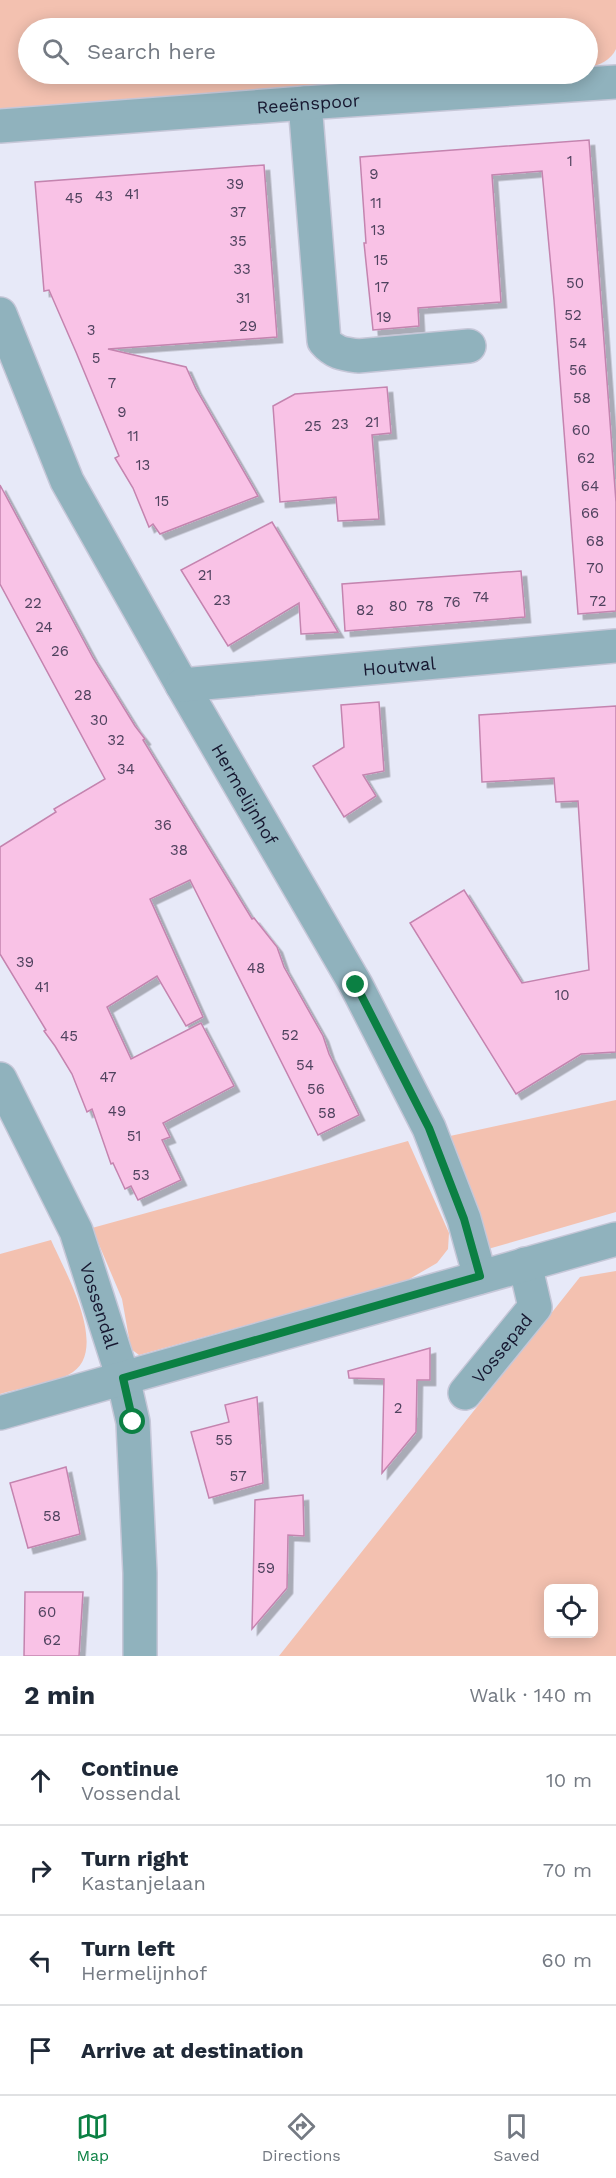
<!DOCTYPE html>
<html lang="en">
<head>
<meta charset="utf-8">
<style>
  body { margin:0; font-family:"Work Sans",sans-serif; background:#f2f2f3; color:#1f2937 }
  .controls { position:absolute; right:18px; bottom:18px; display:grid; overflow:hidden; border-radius:9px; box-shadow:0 3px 15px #0003 }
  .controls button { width:54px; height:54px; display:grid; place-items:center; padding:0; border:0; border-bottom:2px solid #e0e1e3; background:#fff; color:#1f2937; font:30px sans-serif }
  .stop { position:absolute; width:18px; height:18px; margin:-14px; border:4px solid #0b8043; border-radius:50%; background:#fff }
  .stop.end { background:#0b8043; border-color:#fff; box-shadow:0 2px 6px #0008 }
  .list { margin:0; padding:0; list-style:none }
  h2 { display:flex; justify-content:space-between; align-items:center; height:78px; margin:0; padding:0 24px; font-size:26px }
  h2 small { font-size:20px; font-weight:400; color:#747a83 }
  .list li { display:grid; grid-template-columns:39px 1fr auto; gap:18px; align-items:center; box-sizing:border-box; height:90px; padding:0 24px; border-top:2px solid #e0e1e3 }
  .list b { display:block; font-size:22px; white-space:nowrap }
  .list p { margin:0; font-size:20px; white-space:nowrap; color:#747a83 }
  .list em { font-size:20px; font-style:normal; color:#747a83 }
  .icon { flex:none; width:33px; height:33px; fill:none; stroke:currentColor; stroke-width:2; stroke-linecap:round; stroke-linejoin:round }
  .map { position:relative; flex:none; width:616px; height:1656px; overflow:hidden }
  .search { position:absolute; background:#fff; box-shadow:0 3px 15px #0003; left:18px; right:18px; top:18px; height:66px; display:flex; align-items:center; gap:15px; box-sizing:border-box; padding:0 21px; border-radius:33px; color:#747a83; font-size:22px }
  .sheet { height:438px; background:#fff }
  nav { display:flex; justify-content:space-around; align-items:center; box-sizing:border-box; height:84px; border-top:2px solid #e0e1e3; background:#fff; font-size:16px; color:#747a83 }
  nav a { display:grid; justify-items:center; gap:3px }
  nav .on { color:#0b8043 }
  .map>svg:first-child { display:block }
  .green { fill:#f3c1b0; fill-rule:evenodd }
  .building { fill:#f9c2e6; stroke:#c484af; stroke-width:1.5; filter:url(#shadow) }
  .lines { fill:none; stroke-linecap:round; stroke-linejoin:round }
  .minor-casing { stroke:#c6c7d8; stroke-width:36 }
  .minor { stroke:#90b2bd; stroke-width:33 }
  .route { stroke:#0b8043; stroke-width:8 }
  .labels { text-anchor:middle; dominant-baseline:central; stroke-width:4.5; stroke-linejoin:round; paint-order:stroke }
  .number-label { font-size:15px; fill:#4f425e }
  .street-label { font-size:18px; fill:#161730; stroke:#fff }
</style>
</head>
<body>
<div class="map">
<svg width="616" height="1656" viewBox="0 0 616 1656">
  <defs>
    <filter id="shadow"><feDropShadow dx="5.5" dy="5.5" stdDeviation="0" flood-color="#0004"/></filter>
  </defs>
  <rect width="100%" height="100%" fill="#e7e9f8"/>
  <!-- green -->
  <g class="green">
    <path d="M 0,0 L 616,0 L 616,49 C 611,60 599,66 588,67 L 588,28 L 28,28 L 28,74 L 503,74 L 0,111 Z"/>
    <path d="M 616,1100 L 616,1212 L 488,1249 L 450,1136 Z"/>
    <path d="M 408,1141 L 449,1233 L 448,1249 L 437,1263 L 406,1281 L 139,1355 L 131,1349 L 122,1299 L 92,1228 Z"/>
    <path d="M 51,1240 C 64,1270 113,1354 68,1375 C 49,1384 20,1388 0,1394 L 0,1254 Z"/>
    <path d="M 616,1271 L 616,1656 L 279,1656 L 580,1277 ZM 548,1588 L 594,1588 L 594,1634 L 548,1634 Z"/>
  </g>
  <!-- building -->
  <g class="building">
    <path d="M 589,140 L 616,502 L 616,611 L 578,614 L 554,300 L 542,171 L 492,175 L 501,302 L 418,308 L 419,326 L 373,330 L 364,243 L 366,243 L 360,157 Z"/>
    <path d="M 264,165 L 277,337 L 108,349 L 186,367 L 196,389 L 258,496 L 160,534 L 153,524 L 149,527 L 133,488 L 115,458 L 119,456 L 76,352 L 49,290 L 44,291 L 35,182 Z"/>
    <path d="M 387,387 L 391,433 L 372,435 L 379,519 L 338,521 L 336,497 L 280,502 L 273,406 L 295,394 Z"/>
    <path d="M 0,485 L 93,658 L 135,726 L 145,739 L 143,740 L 252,919 L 254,918 L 277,947 L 284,967 L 323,1036 L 329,1054 L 359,1115 L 318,1135 L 190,880 L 150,899 L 203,1017 L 186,1026 L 157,976 L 107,1007 L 131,1059 L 201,1023 L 234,1086 L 163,1123 L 170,1137 L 162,1140 L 181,1180 L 138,1200 L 131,1186 L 125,1189 L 113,1163 L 111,1164 L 92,1109 L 87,1112 L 72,1074 L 55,1046 L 44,1031 L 46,1030 L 0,954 L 0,847 L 56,812 L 54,809 L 105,779 L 0,584 Z"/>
    <path d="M 272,522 L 338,632 L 301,634 L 299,603 L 228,646 L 181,570 Z"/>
    <path d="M 521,571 L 525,617 L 345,631 L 342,584 Z"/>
    <path d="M 379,702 L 384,771 L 363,775 L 376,796 L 344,817 L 313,766 L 344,747 L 341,705 Z"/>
    <path d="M 616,706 L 616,1052 L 581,1054 L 516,1094 L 410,923 L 464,890 L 522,983 L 589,970 L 578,801 L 556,802 L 554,778 L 482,782 L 479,715 Z"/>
    <path d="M 430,1348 L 430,1380 L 417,1380 L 416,1432 L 382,1473 L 384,1379 L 349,1378 L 348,1371 Z"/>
    <path d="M 257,1397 L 263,1483 L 209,1498 L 191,1432 L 229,1422 L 225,1405 Z"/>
    <path d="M 66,1467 L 80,1534 L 28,1548 L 10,1483 Z"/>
    <path d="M 303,1495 L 304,1536 L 288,1535 L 287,1588 L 252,1629 L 255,1500 Z"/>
    <path d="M 25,1592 L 83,1592 L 79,1656 L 24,1656 Z"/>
  </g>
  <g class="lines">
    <!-- minor casing -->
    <g class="minor-casing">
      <g id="minor">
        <path d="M 305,103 L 324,341 C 334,353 343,354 358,356 L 469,346"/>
        <path id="s1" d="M 0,126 L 305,103 L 616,82"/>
        <path id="s2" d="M 0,314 L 67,481 L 182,685 L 356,985 L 429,1128 L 464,1219 L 480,1277"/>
        <path id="s3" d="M 182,685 L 616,646"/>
        <path id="s4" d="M 0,1079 L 76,1231 L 123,1378 L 133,1422 L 140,1573 L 140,1656"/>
        <path id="s5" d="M 465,1393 L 535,1307 L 525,1264"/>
        <path d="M 0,1413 L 616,1239"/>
      </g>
    </g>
    <!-- minor -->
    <use href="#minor" class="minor"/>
  </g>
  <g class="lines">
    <!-- route -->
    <path class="route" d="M 133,1422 L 123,1378 L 480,1276 L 464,1219 L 429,1128 L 356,985"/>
  </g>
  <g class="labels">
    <!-- number labels -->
    <g class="number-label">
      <text x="570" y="161">1</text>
      <text x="374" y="174">9</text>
      <text x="235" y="184">39</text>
      <text x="132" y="194">41</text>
      <text x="104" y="196">43</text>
      <text x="74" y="198">45</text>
      <text x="376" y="203">11</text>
      <text x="238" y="212">37</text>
      <text x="378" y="230">13</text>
      <text x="238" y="241">35</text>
      <text x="381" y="260">15</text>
      <text x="242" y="269">33</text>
      <text x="575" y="283">50</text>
      <text x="382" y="287">17</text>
      <text x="243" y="298">31</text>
      <text x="573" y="315">52</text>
      <text x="384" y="317">19</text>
      <text x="248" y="326">29</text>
      <text x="91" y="330">3</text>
      <text x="578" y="343">54</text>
      <text x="96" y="358">5</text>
      <text x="578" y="370">56</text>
      <text x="112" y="383">7</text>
      <text x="582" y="398">58</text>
      <text x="122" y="412">9</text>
      <text x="372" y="422">21</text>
      <text x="340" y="424">23</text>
      <text x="313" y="426">25</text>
      <text x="581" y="430">60</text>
      <text x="133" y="436">11</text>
      <text x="586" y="458">62</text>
      <text x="143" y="465">13</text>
      <text x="590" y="486">64</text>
      <text x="162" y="501">15</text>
      <text x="590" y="513">66</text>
      <text x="595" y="541">68</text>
      <text x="595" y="568">70</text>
      <text x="205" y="575">21</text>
      <text x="481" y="597">74</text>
      <text x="222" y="600">23</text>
      <text x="598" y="601">72</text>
      <text x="452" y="602">76</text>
      <text x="33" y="603">22</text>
      <text x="398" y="606">80</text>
      <text x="425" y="606">78</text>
      <text x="365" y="610">82</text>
      <text x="44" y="627">24</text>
      <text x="60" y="651">26</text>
      <text x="83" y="695">28</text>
      <text x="99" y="720">30</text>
      <text x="116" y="740">32</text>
      <text x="126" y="769">34</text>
      <text x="163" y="825">36</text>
      <text x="179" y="850">38</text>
      <text x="25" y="962">39</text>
      <text x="256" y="968">48</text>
      <text x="42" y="987">41</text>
      <text x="562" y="995">10</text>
      <text x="290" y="1035">52</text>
      <text x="69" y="1036">45</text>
      <text x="305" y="1065">54</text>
      <text x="108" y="1077">47</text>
      <text x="316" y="1089">56</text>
      <text x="117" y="1111">49</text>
      <text x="327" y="1113">58</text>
      <text x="134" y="1136">51</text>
      <text x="141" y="1175">53</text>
      <text x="398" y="1408">2</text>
      <text x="224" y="1440">55</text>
      <text x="238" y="1476">57</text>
      <text x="52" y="1516">58</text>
      <text x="266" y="1568">59</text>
      <text x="47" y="1612">60</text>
      <text x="52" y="1640">62</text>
    </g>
    <!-- street labels -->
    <g class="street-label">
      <text stroke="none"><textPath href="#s1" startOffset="309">Reeënspoor</textPath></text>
      <text stroke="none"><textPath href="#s3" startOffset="218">Houtwal</textPath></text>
      <text stroke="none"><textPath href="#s2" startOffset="540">Hermelijnhof</textPath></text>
      <text stroke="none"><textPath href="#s4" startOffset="248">Vossendal</textPath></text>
      <text stroke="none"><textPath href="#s5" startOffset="58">Vossepad</textPath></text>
    </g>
  </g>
</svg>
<div class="controls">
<button><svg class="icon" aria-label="locate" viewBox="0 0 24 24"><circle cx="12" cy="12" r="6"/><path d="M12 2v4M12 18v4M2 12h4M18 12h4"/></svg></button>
</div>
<div class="stop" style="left:133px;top:1422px"></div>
<div class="stop end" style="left:356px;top:985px"></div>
<div class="search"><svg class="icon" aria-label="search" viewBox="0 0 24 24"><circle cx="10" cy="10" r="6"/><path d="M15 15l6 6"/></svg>Search here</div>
</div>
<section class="sheet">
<h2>2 min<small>Walk · 140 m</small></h2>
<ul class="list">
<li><svg class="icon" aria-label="ahead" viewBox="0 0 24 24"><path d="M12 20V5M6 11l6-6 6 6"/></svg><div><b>Continue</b><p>Vossendal</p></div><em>10 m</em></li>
<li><svg class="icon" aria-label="right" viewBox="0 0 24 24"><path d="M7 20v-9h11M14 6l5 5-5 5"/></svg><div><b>Turn right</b><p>Kastanjelaan</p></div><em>70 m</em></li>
<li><svg class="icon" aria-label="left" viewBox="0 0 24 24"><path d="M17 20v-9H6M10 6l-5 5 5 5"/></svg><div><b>Turn left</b><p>Hermelijnhof</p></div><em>60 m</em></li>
<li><svg class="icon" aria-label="arrive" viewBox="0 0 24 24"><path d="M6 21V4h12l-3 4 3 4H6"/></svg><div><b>Arrive at destination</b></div></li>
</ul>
</section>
<nav>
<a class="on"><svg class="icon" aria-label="map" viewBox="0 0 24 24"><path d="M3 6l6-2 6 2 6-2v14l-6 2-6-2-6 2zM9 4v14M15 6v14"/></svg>Map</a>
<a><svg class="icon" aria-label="directions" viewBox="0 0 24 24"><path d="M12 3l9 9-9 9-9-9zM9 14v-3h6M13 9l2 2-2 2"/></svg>Directions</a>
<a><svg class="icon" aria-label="saved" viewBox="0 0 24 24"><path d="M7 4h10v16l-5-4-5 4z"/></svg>Saved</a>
</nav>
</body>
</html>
